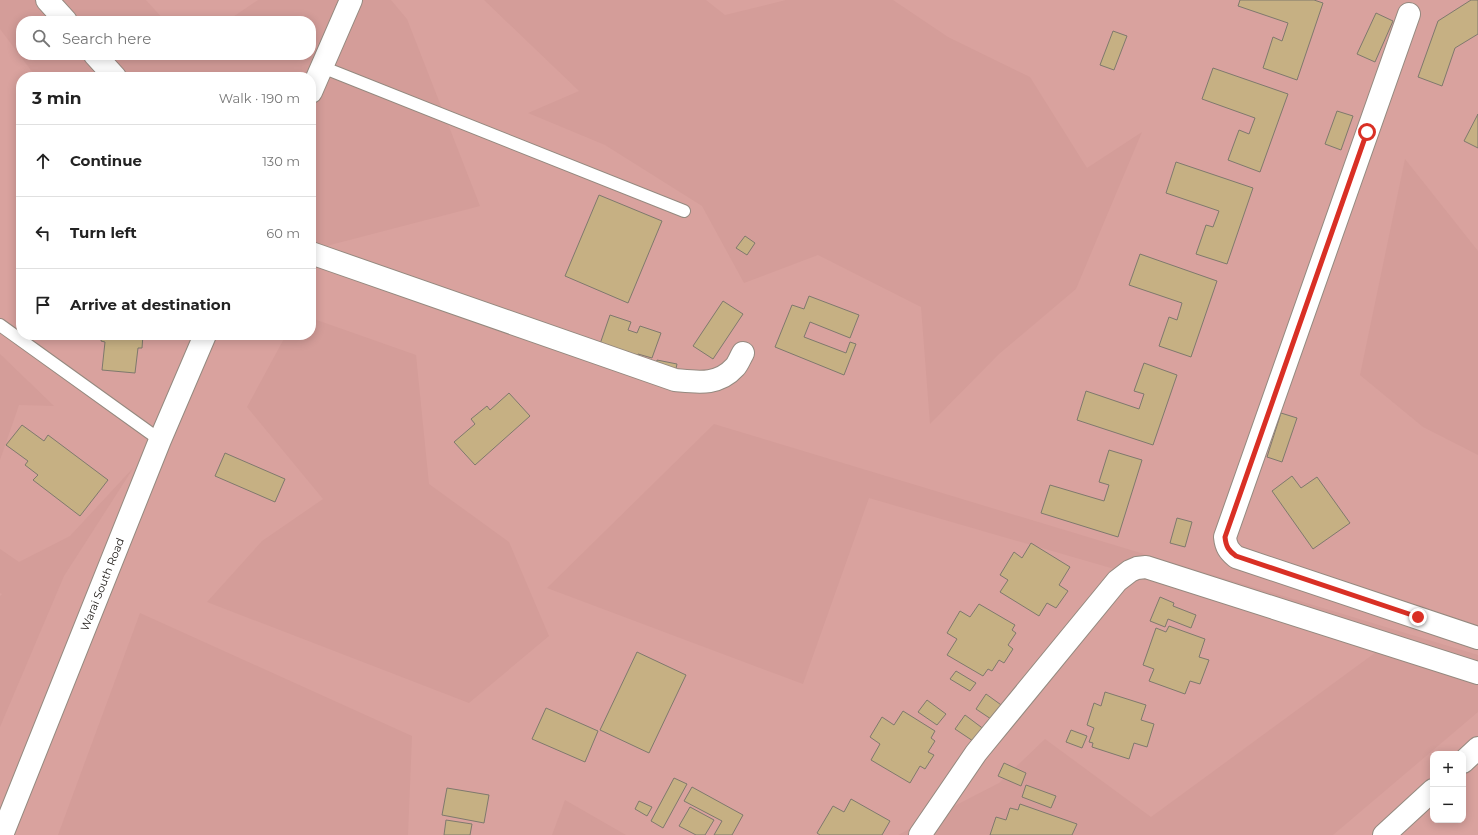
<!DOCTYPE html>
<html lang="en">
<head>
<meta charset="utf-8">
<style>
  body { margin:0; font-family:Montserrat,sans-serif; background:#f6f6f6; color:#222 }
  .controls { position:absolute; right:12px; bottom:12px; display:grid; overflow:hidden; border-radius:8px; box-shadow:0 2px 10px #0003 }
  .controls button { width:36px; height:36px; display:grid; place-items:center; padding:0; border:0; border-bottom:1px solid #e0e0e0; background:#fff; color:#222; font:20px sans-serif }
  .stop { position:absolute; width:12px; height:12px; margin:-9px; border:3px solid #d93025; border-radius:50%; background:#fff }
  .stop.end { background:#d93025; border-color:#fff; box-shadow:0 1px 4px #0008 }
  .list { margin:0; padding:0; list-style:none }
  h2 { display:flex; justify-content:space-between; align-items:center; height:52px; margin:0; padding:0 16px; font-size:17px }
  h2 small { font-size:13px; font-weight:400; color:#767676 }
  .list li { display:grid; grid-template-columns:26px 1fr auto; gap:12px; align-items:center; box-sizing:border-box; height:72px; padding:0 16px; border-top:1px solid #e0e0e0 }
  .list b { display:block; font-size:15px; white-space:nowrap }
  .list em { font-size:13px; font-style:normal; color:#767676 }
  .icon { flex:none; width:22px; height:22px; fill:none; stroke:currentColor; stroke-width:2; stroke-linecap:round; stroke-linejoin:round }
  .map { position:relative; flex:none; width:1478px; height:835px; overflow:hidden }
  .search { position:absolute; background:#fff; box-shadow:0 2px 10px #0003; left:16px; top:16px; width:300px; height:44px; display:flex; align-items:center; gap:10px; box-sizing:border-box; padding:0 14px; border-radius:16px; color:#767676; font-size:15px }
  .panel { position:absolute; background:#fff; box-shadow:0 2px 10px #0003; left:16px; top:72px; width:300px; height:268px; border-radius:16px }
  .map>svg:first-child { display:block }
  .green { fill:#d9a29e; fill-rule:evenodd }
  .forest { fill:#d49d99 }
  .building { fill:#c6b083; stroke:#7f796d }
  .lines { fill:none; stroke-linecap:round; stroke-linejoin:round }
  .lane-casing { stroke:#94897f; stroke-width:14 }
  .street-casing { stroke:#94897f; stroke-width:24 }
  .lane { stroke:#fff; stroke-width:12 }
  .street { stroke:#fff; stroke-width:22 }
  .route { stroke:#d93025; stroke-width:5 }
  .labels { text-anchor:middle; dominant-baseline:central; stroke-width:3.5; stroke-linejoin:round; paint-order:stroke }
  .street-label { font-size:11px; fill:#1a1512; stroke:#eaded3 }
</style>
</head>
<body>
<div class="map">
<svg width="1478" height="835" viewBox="0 0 1478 835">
  <rect width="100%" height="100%" fill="#eaded3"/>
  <!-- green -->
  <path class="green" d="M 0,0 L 1478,0 L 1478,835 L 0,835 ZM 21,21 L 311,21 L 311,55 L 21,55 ZM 21,77 L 311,77 L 311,335 L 21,335 ZM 1433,754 L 1463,754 L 1463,820 L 1433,820 Z"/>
  <!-- forest -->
  <g class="forest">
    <path d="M 0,0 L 146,0 L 165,21 L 21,21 L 21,55 L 311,55 L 311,21 L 227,21 L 258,0 L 391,0 L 407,19 L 480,206 L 311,250 L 311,77 L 36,77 L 0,29 Z"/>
    <path d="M 484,0 L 706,0 L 725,15 L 786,0 L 893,0 L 948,37 L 1030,77 L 1087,168 L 1142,132 L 1076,289 L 999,354 L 930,424 L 921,307 L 818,255 L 744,283 L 702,206 L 605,145 L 528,113 L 579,91 Z"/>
    <path d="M 1405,159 L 1478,251 L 1478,455 L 1423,427 L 1360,375 Z"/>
    <path d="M 311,318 L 416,355 L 429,484 L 509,542 L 549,636 L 469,703 L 207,602 L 262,541 L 323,499 L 247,407 L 286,335 L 311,335 Z"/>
    <path d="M 0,354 L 54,406 L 19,405 L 0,460 Z"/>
    <path d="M 714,424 L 1478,655 L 1478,712 L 1333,835 L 898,835 L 999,783 L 1045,739 L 1151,817 L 1383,647 L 869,498 L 803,684 L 547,588 Z"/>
    <path d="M 134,467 L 64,576 L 0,727 L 0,596 L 2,594 L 0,593 L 0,549 L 19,562 L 70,536 Z"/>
    <path d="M 140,613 L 412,736 L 408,835 L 58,835 Z"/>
    <path d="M 565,800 L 626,835 L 552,835 Z"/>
  </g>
  <!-- building -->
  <g class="building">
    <path d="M 1240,0 L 1314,0 L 1323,3 L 1297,80 L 1263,68 L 1273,37 L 1282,41 L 1288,23 L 1238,6 Z"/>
    <path d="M 1471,0 L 1478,0 L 1478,34 L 1455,48 L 1442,86 L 1418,77 L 1438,21 Z"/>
    <path d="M 1376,13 L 1393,21 L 1375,62 L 1357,54 Z"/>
    <path d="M 1113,31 L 1127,36 L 1114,70 L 1100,65 Z"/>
    <path d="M 1213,68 L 1288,94 L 1260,172 L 1228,160 L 1239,130 L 1249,134 L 1255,118 L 1202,99 Z"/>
    <path d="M 1337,111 L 1353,116 L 1341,150 L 1325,144 Z"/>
    <path d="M 1478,114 L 1478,148 L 1464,141 Z"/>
    <path d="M 1176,162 L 1253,188 L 1227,264 L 1196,254 L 1206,225 L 1213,227 L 1219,211 L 1166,193 Z"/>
    <path d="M 599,195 L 662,221 L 628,303 L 565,276 Z"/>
    <path d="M 745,236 L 755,243 L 747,255 L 736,248 Z"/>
    <path d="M 1140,254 L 1217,281 L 1191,357 L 1159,346 L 1169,317 L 1177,320 L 1182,303 L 1129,285 Z"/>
    <path d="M 809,296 L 859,315 L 850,338 L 810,322 L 804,337 L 846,353 L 850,342 L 856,344 L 844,375 L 775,347 L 792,305 L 804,309 Z"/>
    <path d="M 723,301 L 743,314 L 713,359 L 693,346 Z"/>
    <path d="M 610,315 L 631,322 L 628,330 L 637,333 L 640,326 L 661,333 L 652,358 L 638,354 L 637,357 L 600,344 Z"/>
    <path d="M 102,335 L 143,335 L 142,348 L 138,348 L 135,373 L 102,370 L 105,342 L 101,341 Z"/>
    <path d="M 657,360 L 677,364 L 675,373 L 655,369 Z"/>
    <path d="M 1144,363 L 1177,375 L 1153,445 L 1077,420 L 1086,391 L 1139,409 L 1144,394 L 1134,391 Z"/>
    <path d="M 509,393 L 530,416 L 475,465 L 454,442 L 475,424 L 471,419 L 487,406 L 490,410 Z"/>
    <path d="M 1281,413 L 1297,418 L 1282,462 L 1267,457 Z"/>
    <path d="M 22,425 L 44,441 L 48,435 L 108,480 L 80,516 L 33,480 L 38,475 L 25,465 L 28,461 L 6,445 Z"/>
    <path d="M 1109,450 L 1142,460 L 1118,537 L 1041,513 L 1050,485 L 1104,501 L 1109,485 L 1099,482 Z"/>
    <path d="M 225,453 L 285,479 L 275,502 L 215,476 Z"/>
    <path d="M 1292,476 L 1301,488 L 1317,477 L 1350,523 L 1313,549 L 1272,491 Z"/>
    <path d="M 1177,518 L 1192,522 L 1185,547 L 1170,543 Z"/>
    <path d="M 1031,543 L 1070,567 L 1059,585 L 1068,591 L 1056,608 L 1047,603 L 1039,616 L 1000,592 L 1008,580 L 1000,575 L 1014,552 L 1022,558 Z"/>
    <path d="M 1160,597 L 1174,603 L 1173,606 L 1196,615 L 1191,628 L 1168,619 L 1165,627 L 1150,621 Z"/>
    <path d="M 979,604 L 1015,625 L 1012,630 L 1016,633 L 1008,645 L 1013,649 L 1004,663 L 999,660 L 992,671 L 988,669 L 983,676 L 947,655 L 957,639 L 947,633 L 960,611 L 970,617 Z"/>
    <path d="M 1169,626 L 1205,639 L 1199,657 L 1209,660 L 1200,684 L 1190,681 L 1185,694 L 1149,681 L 1154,669 L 1143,665 L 1156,628 L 1166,632 Z"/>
    <path d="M 637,652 L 686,675 L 649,753 L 600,730 Z"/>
    <path d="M 956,671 L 976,683 L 970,691 L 950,679 Z"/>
    <path d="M 1105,692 L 1146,705 L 1141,720 L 1154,724 L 1147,747 L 1134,743 L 1129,759 L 1092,747 L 1093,743 L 1089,742 L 1094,728 L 1087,725 L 1094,703 L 1101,706 Z"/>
    <path d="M 986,694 L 1004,707 L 994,721 L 976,709 Z"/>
    <path d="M 927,700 L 946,714 L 937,725 L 918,712 Z"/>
    <path d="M 546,708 L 598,731 L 585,762 L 532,739 Z"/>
    <path d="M 903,711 L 935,731 L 931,738 L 935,741 L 928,752 L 934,755 L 925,769 L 920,766 L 910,783 L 871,760 L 880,744 L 870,737 L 882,717 L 894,725 Z"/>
    <path d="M 965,715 L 985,730 L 976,743 L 955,729 Z"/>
    <path d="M 1071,730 L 1087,736 L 1082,748 L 1066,742 Z"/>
    <path d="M 1004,763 L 1026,773 L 1021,786 L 998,776 Z"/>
    <path d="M 674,778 L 687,784 L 663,828 L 651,821 Z"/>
    <path d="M 1026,785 L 1056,796 L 1051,808 L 1022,797 Z"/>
    <path d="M 692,787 L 743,815 L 732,835 L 714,835 L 722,821 L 684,801 Z"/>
    <path d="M 447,788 L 489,795 L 484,823 L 442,815 Z"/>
    <path d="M 851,799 L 890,821 L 882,835 L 820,835 L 817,833 L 833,806 L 844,812 Z"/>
    <path d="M 639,801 L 652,807 L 647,816 L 635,809 Z"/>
    <path d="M 1020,804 L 1077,824 L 1072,835 L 990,835 L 996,817 L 1006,820 L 1010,808 L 1018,810 Z"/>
    <path d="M 690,807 L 714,820 L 705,835 L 696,835 L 679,826 Z"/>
    <path d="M 446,820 L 472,824 L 470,835 L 444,835 Z"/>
  </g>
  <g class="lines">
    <!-- lane casing -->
    <g class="lane-casing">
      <g id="lane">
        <path d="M 322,67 L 684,211"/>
        <path d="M 0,325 L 160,440"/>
      </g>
    </g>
    <!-- street casing -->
    <g class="street-casing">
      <g id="street">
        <path d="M 47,0 L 66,21"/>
        <path d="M 1409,14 L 1225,537 C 1226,547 1229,551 1236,557 L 1478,638"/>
        <path d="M 95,55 L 115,77"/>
        <path d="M 311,92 L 351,0"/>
        <path d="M 311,253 L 675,380 C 697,382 718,386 735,367 C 738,364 740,358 743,353"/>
        <path d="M 1463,762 L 1478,748"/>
        <path id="s1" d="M 2,835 L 160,440 L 205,335"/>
        <path d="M 920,835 L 976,753 L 1117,581 L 1130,571 L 1137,568 L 1146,567 L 1478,673"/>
        <path d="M 1384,835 L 1433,790"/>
      </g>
    </g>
    <!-- lane -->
    <use href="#lane" class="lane"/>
    <!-- street -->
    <use href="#street" class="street"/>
  </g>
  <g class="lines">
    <!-- route -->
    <path class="route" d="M 1367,132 L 1225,537 C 1226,547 1229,551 1236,556 L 1418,617"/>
  </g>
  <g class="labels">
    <!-- street labels -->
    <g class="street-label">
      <text stroke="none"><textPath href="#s1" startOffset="270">Warai South Road</textPath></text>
    </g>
  </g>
</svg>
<div class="controls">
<button>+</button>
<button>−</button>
</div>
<div class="stop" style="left:1367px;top:132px"></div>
<div class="stop end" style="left:1418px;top:617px"></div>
<div class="search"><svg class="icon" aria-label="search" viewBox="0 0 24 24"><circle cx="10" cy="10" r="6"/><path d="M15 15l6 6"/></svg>Search here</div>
<section class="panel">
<h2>3 min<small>Walk · 190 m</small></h2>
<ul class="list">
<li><svg class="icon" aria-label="ahead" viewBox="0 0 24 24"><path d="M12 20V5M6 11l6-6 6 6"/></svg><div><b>Continue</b></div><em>130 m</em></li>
<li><svg class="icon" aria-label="left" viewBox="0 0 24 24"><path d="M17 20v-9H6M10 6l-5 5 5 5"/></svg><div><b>Turn left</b></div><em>60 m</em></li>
<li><svg class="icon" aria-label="arrive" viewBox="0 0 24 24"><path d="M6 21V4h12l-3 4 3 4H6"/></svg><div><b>Arrive at destination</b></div></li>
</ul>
</section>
</div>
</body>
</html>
